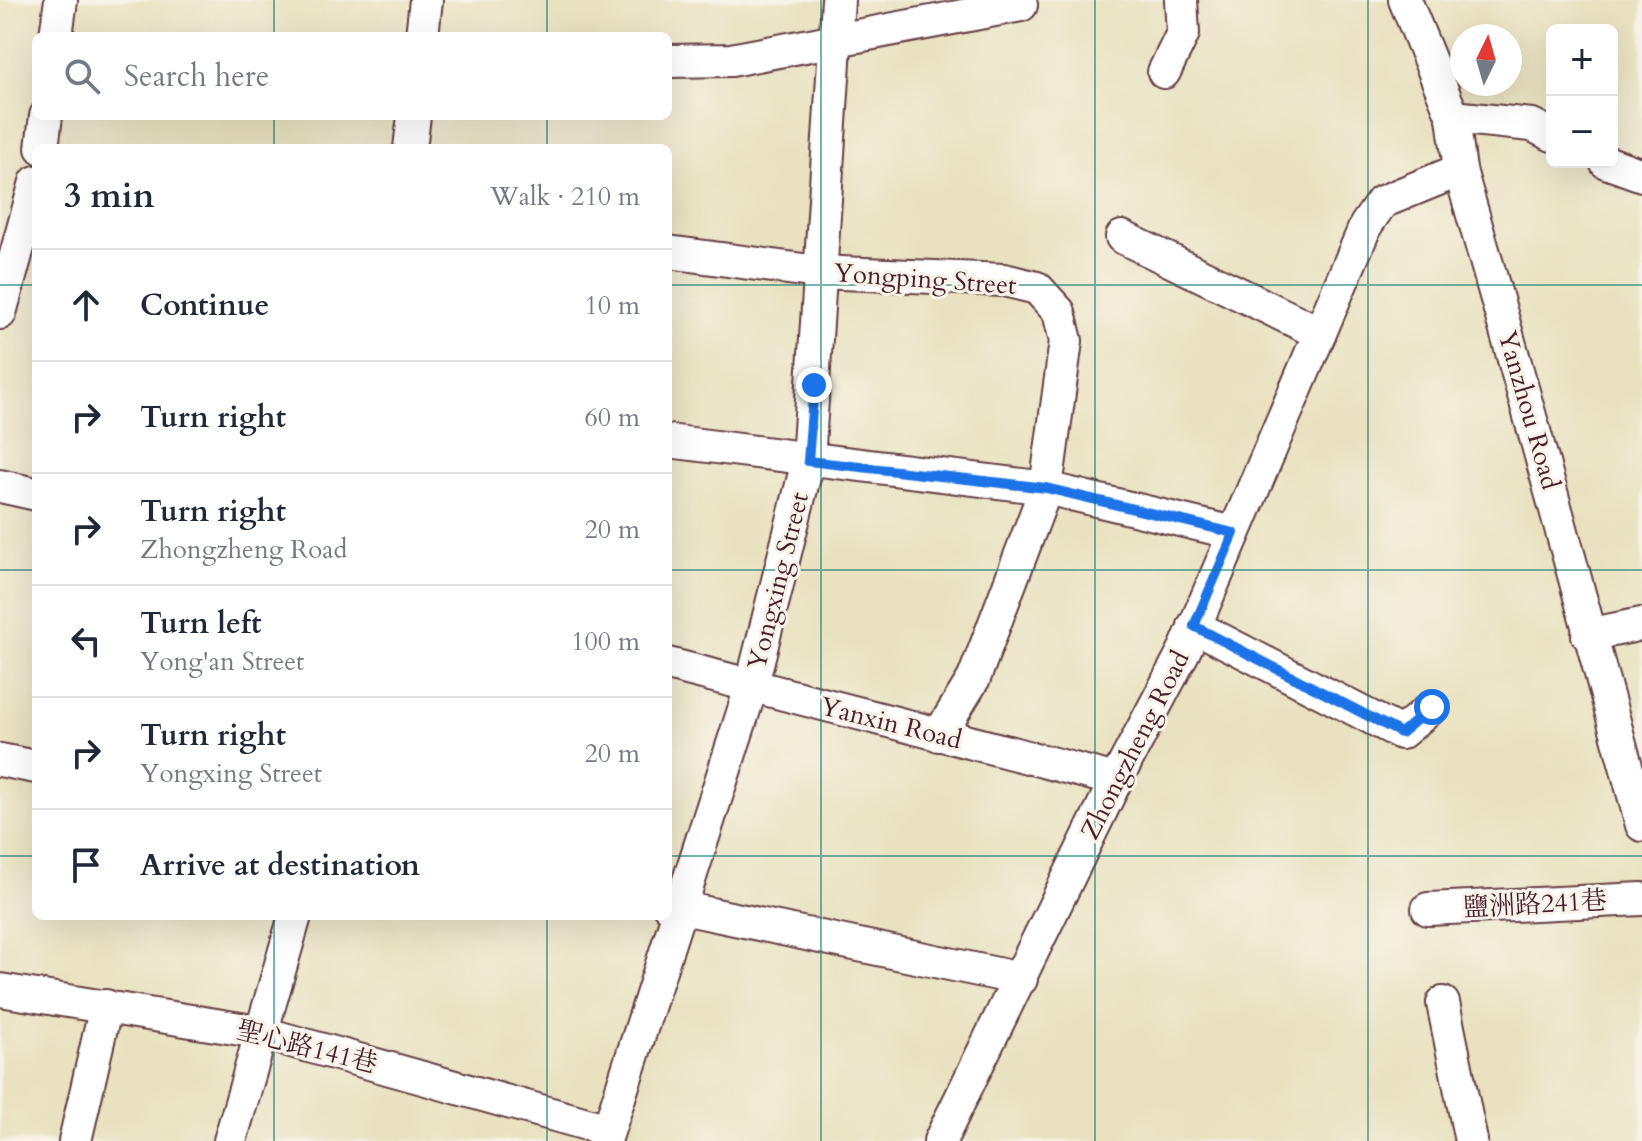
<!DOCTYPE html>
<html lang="en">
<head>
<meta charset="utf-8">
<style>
  body { margin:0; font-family:Cardo,"Noto Serif TC",serif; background:#f2f2f3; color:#1f2937 }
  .controls { position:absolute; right:24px; top:24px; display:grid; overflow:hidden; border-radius:12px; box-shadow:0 8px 32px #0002 }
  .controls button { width:72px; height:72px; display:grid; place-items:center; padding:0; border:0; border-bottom:2px solid #e0e1e3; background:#fff; color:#1f2937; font:40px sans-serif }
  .compass { position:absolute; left:1450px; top:24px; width:72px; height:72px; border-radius:50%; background:#fff; box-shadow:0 8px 32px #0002; rotate:5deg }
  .stop { position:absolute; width:24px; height:24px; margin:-18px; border:6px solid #1a73e8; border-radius:50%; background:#fff }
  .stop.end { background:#1a73e8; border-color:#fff; box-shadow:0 2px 8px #0008 }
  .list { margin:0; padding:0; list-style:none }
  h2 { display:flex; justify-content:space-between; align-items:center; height:104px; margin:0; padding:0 32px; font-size:34px }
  h2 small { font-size:26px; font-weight:400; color:#747a83 }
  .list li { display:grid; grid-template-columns:52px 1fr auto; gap:24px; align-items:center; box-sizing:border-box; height:112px; padding:0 32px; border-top:2px solid #e0e1e3 }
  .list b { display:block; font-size:30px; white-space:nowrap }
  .list p { margin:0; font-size:26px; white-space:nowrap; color:#747a83 }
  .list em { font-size:26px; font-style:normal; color:#747a83 }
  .icon { flex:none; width:44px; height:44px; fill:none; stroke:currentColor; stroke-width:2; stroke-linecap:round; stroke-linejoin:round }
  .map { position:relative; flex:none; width:1642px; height:1141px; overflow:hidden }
  .search { position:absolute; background:#fff; box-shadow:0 8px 32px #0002; left:32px; top:32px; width:640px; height:88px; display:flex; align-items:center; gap:20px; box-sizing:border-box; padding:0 28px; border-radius:12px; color:#747a83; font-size:30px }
  .panel { position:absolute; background:#fff; box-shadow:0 8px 32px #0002; left:32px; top:144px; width:640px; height:776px; border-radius:12px }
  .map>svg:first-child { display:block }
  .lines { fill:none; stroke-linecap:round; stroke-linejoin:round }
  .minor-casing { stroke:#623c41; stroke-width:36 }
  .minor { stroke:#fff; stroke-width:32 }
  .route { stroke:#1a73e8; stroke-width:10 }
  .grid { fill:none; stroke:#0f766e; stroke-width:2; stroke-opacity:0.55 }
  .labels { text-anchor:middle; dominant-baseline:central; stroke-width:6; stroke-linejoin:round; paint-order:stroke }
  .street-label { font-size:26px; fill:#4a1f2b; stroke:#f7f3e8 }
</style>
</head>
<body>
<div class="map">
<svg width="1642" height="1141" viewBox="0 0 1642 1141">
  <rect width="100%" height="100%" fill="#f7f3e8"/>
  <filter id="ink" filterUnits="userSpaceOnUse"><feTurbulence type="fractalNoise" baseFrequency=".0125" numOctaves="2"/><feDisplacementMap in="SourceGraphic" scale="16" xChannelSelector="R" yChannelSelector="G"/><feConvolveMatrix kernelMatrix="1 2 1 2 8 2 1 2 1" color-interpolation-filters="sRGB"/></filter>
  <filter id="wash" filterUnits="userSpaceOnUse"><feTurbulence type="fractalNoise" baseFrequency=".006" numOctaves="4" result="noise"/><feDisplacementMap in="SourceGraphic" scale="32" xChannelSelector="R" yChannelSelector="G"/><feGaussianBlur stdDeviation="1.8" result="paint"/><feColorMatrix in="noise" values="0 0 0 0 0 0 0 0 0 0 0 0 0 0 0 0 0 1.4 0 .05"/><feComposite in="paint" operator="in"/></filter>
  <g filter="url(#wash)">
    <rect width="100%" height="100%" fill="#e9e1bf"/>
  </g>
  <g filter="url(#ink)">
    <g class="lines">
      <!-- minor casing -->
      <g class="minor-casing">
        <g id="minor">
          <path d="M 1405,0 L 1453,117 L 1460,170 C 1523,388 1583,606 1642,825"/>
          <path d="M 56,36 L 61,0"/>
          <path d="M 422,36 L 426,0"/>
          <path d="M 668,61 L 731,60 L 1021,5"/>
          <path d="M 1164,72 L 1183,33 L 1181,0"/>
          <path d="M 1453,117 L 1532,125 L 1552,135"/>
          <path d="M 42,148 L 46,116"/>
          <path d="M 410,148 L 414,116"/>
          <path d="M 1606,162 L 1642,175"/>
          <path d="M 1122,237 L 1320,333"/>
          <path d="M 668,252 L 818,272 L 1004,280 L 1037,288 L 1059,312 L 1066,341 L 1046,488 L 974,678 L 939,735"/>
          <path d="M 0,313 L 36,182"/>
          <path d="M 668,441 L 1046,488 L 1234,533"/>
          <path d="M 0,486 L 36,494"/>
          <path d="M 1194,626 L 1401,733 L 1432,707"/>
          <path d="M 1588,635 L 1642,624"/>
          <path d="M 668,664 L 1116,780"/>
          <path d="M 0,760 L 36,767"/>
          <path d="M 668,905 L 1021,979"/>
          <path d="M 1428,909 L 1642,899"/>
          <path d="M 0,990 L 259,1032 L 608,1130"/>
          <path d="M 1443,1003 L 1471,1141"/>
          <path d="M 75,1141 L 106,1006"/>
          <path d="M 230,1141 L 295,916"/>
          <path d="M 605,1141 L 751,688 L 808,461 L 838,0"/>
          <path d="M 940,1141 L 1116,780 L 1185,649 L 1366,225 L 1382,202 L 1460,170"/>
        </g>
      </g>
      <!-- minor -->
      <use href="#minor" class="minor"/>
    </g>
  </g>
  <g class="lines" filter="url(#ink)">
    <!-- route -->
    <path class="route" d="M 814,385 L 808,461 L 1046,488 L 1234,533 L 1194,626 L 1401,733 L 1432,707"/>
  </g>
  <!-- grid -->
  <path class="grid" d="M 274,0 L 274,36M 547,0 L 547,36M 821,0 L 821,1141M 1095,0 L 1095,1141M 1368,0 L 1368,1141M 274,116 L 274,148M 547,116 L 547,148M 0,285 L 36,285M 668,285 L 1642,285M 0,570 L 36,570M 668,570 L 1642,570M 0,856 L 36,856M 668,856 L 1642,856M 274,916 L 274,1141M 547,916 L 547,1141"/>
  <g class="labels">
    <!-- street labels -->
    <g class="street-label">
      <text transform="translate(925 279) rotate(4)">Yongping Street</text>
      <text transform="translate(1529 410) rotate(74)">Yanzhou Road</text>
      <text transform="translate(778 581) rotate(-76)">Yongxing Street</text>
      <text transform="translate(891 723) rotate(14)">Yanxin Road</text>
      <text transform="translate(1135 745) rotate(-63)">Zhongzheng Road</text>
      <text transform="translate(1535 904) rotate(-3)">鹽洲路241巷</text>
      <text transform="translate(307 1047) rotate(14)">聖心路141巷</text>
    </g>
  </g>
</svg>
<div class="controls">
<button>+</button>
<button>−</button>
</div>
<svg class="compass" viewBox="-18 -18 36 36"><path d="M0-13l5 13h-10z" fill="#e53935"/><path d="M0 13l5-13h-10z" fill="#747a83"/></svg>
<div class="stop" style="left:1432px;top:707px"></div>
<div class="stop end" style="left:814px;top:385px"></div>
<div class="search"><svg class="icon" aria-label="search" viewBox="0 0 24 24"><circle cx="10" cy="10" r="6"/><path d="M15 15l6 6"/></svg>Search here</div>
<section class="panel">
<h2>3 min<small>Walk · 210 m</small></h2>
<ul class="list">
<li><svg class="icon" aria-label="ahead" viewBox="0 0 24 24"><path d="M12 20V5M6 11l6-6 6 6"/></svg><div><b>Continue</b></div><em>10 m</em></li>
<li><svg class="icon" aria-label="right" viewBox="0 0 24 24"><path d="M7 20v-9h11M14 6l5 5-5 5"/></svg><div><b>Turn right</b></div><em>60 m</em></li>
<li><svg class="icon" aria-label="right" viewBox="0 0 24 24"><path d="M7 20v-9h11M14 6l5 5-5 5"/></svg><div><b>Turn right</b><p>Zhongzheng Road</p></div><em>20 m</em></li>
<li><svg class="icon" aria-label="left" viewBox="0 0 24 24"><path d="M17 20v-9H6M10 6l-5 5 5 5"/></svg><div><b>Turn left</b><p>Yong'an Street</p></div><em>100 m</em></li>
<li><svg class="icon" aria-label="right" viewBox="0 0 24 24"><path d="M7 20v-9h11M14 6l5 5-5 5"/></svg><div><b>Turn right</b><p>Yongxing Street</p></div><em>20 m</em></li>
<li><svg class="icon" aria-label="arrive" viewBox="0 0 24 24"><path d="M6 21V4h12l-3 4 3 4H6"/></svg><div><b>Arrive at destination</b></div></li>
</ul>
</section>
</div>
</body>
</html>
